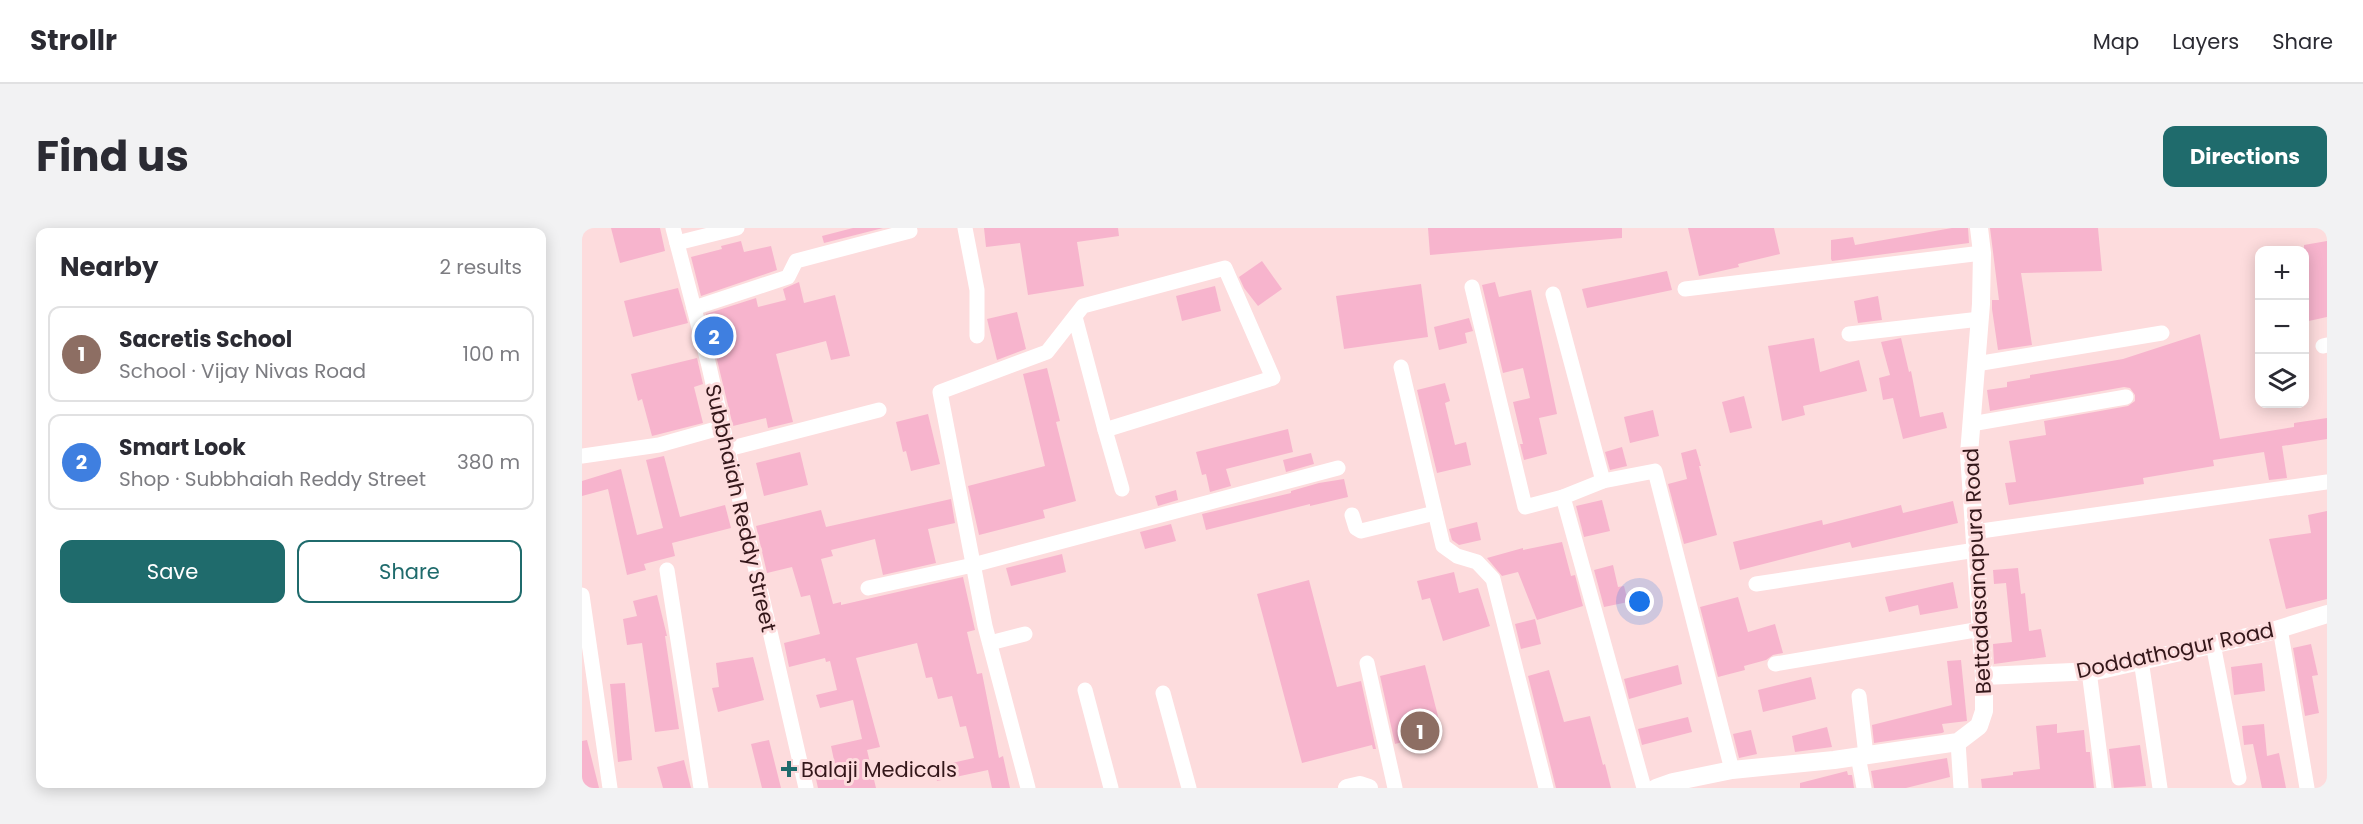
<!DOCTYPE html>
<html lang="en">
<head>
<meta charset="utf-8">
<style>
  body { margin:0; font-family:Poppins,sans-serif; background:#f2f2f3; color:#2b2b33 }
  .controls { position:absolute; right:18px; top:18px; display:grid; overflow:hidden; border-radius:12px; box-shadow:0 3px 15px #0003 }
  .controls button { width:54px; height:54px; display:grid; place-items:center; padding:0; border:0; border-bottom:2px solid #e1e1e2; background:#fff; color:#2b2b33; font:30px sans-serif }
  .you { position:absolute; left:1058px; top:374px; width:21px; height:21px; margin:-15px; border:4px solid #fff; border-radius:50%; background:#1a73e8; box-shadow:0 0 0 9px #1a73e833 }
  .badge { display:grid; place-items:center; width:39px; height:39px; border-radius:50%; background:#1f6b6c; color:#fff; font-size:20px; font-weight:700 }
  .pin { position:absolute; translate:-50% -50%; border:3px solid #fff; box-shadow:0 2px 6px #0006 }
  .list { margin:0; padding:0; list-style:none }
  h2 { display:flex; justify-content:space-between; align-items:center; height:78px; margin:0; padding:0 24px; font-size:26px }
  h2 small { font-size:20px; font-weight:400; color:#7c7c81 }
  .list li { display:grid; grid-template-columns:39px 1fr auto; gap:18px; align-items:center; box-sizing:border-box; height:96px; margin:0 12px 12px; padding:0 12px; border:2px solid #e1e1e2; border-radius:12px }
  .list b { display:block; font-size:22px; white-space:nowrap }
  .list p { margin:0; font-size:20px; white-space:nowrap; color:#7c7c81 }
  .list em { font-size:20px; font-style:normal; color:#7c7c81 }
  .actions { display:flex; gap:12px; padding:18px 24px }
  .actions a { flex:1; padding:14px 0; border:2px solid #1f6b6c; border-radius:12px; text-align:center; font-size:21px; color:#1f6b6c }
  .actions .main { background:#1f6b6c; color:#fff }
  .icon { flex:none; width:33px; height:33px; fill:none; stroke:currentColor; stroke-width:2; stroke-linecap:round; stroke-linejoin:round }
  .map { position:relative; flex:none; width:1745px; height:560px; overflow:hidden; border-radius:12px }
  header { display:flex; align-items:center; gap:36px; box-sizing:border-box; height:84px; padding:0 30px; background:#fff; border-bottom:2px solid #e1e1e2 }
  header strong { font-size:28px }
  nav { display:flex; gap:33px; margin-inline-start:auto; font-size:21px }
  .intro { display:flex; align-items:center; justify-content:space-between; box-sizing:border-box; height:144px; padding:0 36px }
  h1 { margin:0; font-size:42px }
  .button { padding:15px 27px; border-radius:12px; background:#1f6b6c; color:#fff; font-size:21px; font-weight:700 }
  main { display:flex; gap:36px; padding:0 36px }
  aside { flex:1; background:#fff; border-radius:12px; box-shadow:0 3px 15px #0003 }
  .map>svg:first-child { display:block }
  .building { fill:#f7b4cd }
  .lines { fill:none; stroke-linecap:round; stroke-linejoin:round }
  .minor { stroke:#fff; stroke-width:15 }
  .tertiary { stroke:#fff; stroke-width:18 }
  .poi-dot { fill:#1f6b6c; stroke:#fddcdd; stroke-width:2 }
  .labels { text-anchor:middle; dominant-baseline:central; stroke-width:6; stroke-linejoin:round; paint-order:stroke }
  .street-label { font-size:21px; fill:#34171a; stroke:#fddcdd }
  .poi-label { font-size:21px; fill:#34171a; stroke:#fddcdd; text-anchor:start }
</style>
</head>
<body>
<header>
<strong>Strollr</strong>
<nav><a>Map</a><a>Layers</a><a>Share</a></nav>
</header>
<div class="intro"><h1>Find us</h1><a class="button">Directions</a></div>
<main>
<aside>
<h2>Nearby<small>2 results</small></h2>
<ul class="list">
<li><span class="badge" style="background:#8d6e63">1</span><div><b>Sacretis School</b><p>School · Vijay Nivas Road</p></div><em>100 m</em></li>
<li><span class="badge" style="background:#3f7fe0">2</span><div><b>Smart Look</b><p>Shop · Subbhaiah Reddy Street</p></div><em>380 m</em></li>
</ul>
<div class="actions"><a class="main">Save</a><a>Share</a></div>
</aside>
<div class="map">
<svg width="1745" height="560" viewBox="0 0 1745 560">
  <rect width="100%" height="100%" fill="#fddcdd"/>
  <!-- building -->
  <g class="building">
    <path d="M 29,0 L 78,0 L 83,23 L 38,35 Z"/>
    <path d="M 271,0 L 301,0 L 242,15 L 240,8 Z"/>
    <path d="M 402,0 L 536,0 L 537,8 L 495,14 L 502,58 L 446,67 L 438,15 L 404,19 Z"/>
    <path d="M 846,0 L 1040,0 L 1040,10 L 848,27 Z"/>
    <path d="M 1106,0 L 1192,0 L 1198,26 L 1156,36 L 1157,39 L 1117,48 Z"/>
    <path d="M 1370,0 L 1386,0 L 1387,15 L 1250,33 L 1249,31 L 1249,12 L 1271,9 L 1273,17 Z"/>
    <path d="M 1408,0 L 1516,0 L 1520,43 L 1439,45 L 1450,117 L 1416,122 L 1410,81 L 1410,72 L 1417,72 Z"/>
    <path d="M 159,13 L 162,24 L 189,18 L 195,42 L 119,68 L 109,29 L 140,21 L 139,18 Z"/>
    <path d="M 1745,13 L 1745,89 L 1722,94 L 1722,17 Z"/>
    <path d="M 680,33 L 700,61 L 676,78 L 662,60 L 657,49 Z"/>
    <path d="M 1085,43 L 1090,62 L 1005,80 L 1000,61 Z"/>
    <path d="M 217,54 L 222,75 L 253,67 L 268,128 L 249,132 L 244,113 L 194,126 L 211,194 L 186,200 L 184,190 L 151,198 L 124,86 L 174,70 L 176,79 L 204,72 L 201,61 Z"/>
    <path d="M 913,54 L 917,69 L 949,62 L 975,186 L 957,190 L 965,226 L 942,232 L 938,216 L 941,216 L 931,174 L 948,170 L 941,140 L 921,145 L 900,57 Z"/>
    <path d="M 839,56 L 846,109 L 762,121 L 754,68 Z"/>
    <path d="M 633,58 L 639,83 L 600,93 L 594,68 Z"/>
    <path d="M 96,60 L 106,95 L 51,109 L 42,73 Z"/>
    <path d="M 1296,68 L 1300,92 L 1276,95 L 1272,73 Z"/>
    <path d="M 435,84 L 444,121 L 415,132 L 405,91 Z"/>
    <path d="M 887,90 L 891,103 L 883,105 L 885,115 L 857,122 L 852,99 Z"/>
    <path d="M 1618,106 L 1638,211 L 1712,199 L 1712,195 L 1745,190 L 1745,211 L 1700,218 L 1705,250 L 1687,252 L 1682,224 L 1631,232 L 1632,238 L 1561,250 L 1562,256 L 1427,277 L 1423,255 L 1434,254 L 1427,213 L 1464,207 L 1462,193 L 1546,178 L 1553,173 L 1553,167 L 1548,160 L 1542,159 L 1408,183 L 1405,162 L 1425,159 L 1425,154 L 1448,150 L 1448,147 L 1541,131 Z"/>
    <path d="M 1232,110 L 1238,144 L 1277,132 L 1285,163 L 1221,178 L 1223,187 L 1200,193 L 1186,118 Z"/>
    <path d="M 1319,110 L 1327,144 L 1329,143 L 1338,189 L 1361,184 L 1365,200 L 1321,211 L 1311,170 L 1301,172 L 1297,150 L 1308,147 L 1299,114 Z"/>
    <path d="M 115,130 L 121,156 L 112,159 L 121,195 L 70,208 L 60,171 L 56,173 L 49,146 Z"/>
    <path d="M 465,140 L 478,193 L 474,194 L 494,273 L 461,282 L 463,290 L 397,307 L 386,258 L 463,238 L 441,146 Z"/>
    <path d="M 863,155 L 868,173 L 863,175 L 873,217 L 884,214 L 889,237 L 855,245 L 835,162 Z"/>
    <path d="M 1162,168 L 1170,200 L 1148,205 L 1140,174 Z"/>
    <path d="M 1071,182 L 1077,208 L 1048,215 L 1042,189 Z"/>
    <path d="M 346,186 L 358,236 L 329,243 L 324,223 L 321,224 L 314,194 Z"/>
    <path d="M 706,201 L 711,224 L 644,241 L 649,258 L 628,264 L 624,246 L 620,247 L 614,224 Z"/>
    <path d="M 1040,219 L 1045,238 L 1028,242 L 1023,224 Z"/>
    <path d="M 1114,221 L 1119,238 L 1117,238 L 1135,307 L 1102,316 L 1086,256 L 1105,251 L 1099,225 Z"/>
    <path d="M 218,224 L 226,257 L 182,268 L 174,235 Z"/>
    <path d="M 729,225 L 732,236 L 704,244 L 701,232 Z"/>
    <path d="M 82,228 L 98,289 L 143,277 L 149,300 L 90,315 L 93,328 L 62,336 L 64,342 L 45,347 L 26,261 L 0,268 L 0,253 L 39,241 L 55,307 L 81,300 L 64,232 Z"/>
    <path d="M 762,251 L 766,269 L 728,278 L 728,276 L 624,302 L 620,286 L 709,265 L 709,263 L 737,255 Z"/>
    <path d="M 594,262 L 596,272 L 576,278 L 573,268 Z"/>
    <path d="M 369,271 L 373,295 L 346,301 L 354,335 L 301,347 L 293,311 L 249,322 L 251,328 L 239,331 L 251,376 L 259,374 L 259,377 L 381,349 L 393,402 L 385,404 L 395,446 L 400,445 L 417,530 L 421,528 L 428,560 L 410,560 L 406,542 L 355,553 L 352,539 L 392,530 L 384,498 L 378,499 L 370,468 L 356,471 L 350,449 L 344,450 L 335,415 L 274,430 L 298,519 L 285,522 L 294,560 L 236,560 L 232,542 L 253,537 L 249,518 L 280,511 L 271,472 L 238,480 L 234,467 L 255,462 L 248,433 L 244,434 L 243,430 L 207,439 L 202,415 L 238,406 L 228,367 L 219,369 L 210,339 L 185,345 L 174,298 L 239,282 L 244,299 Z"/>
    <path d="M 1020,272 L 1028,303 L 1002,309 L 994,278 Z"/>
    <path d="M 1371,273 L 1376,295 L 1270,320 L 1268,314 L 1158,342 L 1151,314 L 1240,292 L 1241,297 L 1319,277 L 1321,285 Z"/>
    <path d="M 1745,283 L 1745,371 L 1704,381 L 1687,311 L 1729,305 L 1726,287 Z"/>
    <path d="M 895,294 L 899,312 L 877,317 L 870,312 L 867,301 Z"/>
    <path d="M 589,296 L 594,313 L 563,321 L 558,304 Z"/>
    <path d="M 980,314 L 989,348 L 993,347 L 1001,378 L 955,392 L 936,344 L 920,348 L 905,330 L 941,320 L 941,322 Z"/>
    <path d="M 480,326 L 484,344 L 429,358 L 424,340 Z"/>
    <path d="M 1031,337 L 1036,359 L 1042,358 L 1046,374 L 1022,379 L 1012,342 Z"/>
    <path d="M 1436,340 L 1439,366 L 1443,365 L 1447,403 L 1459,401 L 1464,429 L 1412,436 L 1411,416 L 1430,414 L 1424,355 L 1412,356 L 1411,342 Z"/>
    <path d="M 872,344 L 877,365 L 896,360 L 908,398 L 861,413 L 848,370 L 840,372 L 835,353 Z"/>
    <path d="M 727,352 L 755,459 L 779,453 L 794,521 L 791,521 L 790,517 L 720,535 L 675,366 Z"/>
    <path d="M 1371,354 L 1376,380 L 1338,387 L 1336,377 L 1307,384 L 1303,369 Z"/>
    <path d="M 75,367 L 85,408 L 83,408 L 97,501 L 73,504 L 60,415 L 45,417 L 41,391 L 55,388 L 51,373 Z"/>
    <path d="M 1156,369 L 1166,404 L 1193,396 L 1201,425 L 1191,427 L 1184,432 L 1162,438 L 1163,442 L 1136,449 L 1118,379 Z"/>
    <path d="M 953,391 L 959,416 L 939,421 L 933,396 Z"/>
    <path d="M 1729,416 L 1736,447 L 1730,448 L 1737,485 L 1723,488 L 1711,420 Z"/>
    <path d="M 171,429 L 182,472 L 136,484 L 130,460 L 137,459 L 134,435 Z"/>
    <path d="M 1379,432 L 1385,493 L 1360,496 L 1362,504 L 1360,505 L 1292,515 L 1290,497 L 1370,477 L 1365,433 Z"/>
    <path d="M 1680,435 L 1683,463 L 1652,467 L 1649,439 Z"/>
    <path d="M 843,437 L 860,504 L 813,516 L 798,448 Z"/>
    <path d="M 1096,437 L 1100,456 L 1047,471 L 1042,451 Z"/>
    <path d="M 967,442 L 982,494 L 1008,488 L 1021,537 L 1023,536 L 1029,560 L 974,560 L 946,448 Z"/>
    <path d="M 1229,449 L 1234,471 L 1181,484 L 1176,462 Z"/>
    <path d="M 43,455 L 50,532 L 36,534 L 28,456 Z"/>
    <path d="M 1106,489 L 1110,504 L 1060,517 L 1056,501 Z"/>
    <path d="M 1475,496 L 1475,505 L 1502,502 L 1504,524 L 1508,524 L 1512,560 L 1400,560 L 1399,551 L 1431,547 L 1431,544 L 1458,541 L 1454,498 Z"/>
    <path d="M 1682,496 L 1685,528 L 1697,525 L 1704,560 L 1680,560 L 1671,516 L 1662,517 L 1660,498 Z"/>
    <path d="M 1245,499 L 1250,519 L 1213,524 L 1210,508 Z"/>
    <path d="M 1169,502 L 1175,526 L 1157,530 L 1151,506 Z"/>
    <path d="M 5,512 L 17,560 L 0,560 L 0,513 Z"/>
    <path d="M 187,512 L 199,560 L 180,560 L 169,516 Z"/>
    <path d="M 1558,517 L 1564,558 L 1532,560 L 1527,521 Z"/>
    <path d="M 1365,530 L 1368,549 L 1324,560 L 1292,560 L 1289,543 Z"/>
    <path d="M 102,532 L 109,560 L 81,560 L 75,539 Z"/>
    <path d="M 1265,543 L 1266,547 L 1270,547 L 1272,560 L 1218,560 L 1218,555 Z"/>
  </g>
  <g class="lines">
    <!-- minor -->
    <g class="minor">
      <path d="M 91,0 L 126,134 L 224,560"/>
      <path d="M 383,0 L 395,62 L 395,108"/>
      <path d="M 95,15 L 155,0"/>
      <path d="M 890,59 L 943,279 L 981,269"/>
      <path d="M 1103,61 L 1400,25"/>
      <path d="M 971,66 L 1021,253 L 981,269 L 1062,560"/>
      <path d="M 112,80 L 206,49 L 214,33 L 328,3"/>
      <path d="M 1267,106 L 1398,91"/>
      <path d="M 1741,118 L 1745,117"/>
      <path d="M 1394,136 L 1580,105"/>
      <path d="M 819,139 L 861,318 L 875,328 L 895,334 L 911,351 L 964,560"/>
      <path d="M 1389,196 L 1544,169"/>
      <path d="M 523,202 L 540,261"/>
      <path d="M 146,221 L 297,182"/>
      <path d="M 0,228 L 77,217 L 141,199"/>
      <path d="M 1021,253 L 1073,243 L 1150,542"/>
      <path d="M 770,287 L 774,300 L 779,303 L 853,285"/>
      <path d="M 1392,304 L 1745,254"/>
      <path d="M 85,342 L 119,560"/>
      <path d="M 1174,356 L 1394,322"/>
      <path d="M 286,360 L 391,337 L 756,240"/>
      <path d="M 0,367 L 28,560"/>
      <path d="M 1698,400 L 1725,560"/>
      <path d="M 408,415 L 443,406"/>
      <path d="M 1631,416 L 1657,550"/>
      <path d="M 1559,432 L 1578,560"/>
      <path d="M 785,435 L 813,560"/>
      <path d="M 1193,436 L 1399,401"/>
      <path d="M 1507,443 L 1522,560"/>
      <path d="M 503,462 L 529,560"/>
      <path d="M 581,465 L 607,560"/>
      <path d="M 1277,468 L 1284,527"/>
      <path d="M 1376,514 L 1379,560"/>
      <path d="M 1276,528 L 1282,560"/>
      <path d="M 446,560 L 403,398 L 358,164 L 465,124 L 501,78 L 643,40 L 691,150 L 523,202 L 493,89"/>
    </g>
    <!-- tertiary -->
    <g class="tertiary">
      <path d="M 1402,448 L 1514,443 L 1687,404 L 1745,386"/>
      <path d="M 765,560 L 778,557 L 787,560"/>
      <path d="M 1074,560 L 1091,554 L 1150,542 L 1252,532 L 1376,514 L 1397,498 L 1402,483 L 1402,448 L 1387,226 L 1399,76 L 1400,25 L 1397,0"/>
    </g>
  </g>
  <!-- markers -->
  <path class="poi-dot" d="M204 532h6v6h6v6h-6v6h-6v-6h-6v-6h6z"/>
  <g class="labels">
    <!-- street labels -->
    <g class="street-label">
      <text transform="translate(159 280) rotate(77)">Subbhaiah Reddy Street</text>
      <text transform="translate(1395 343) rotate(-93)">Bettadasanapura Road</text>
      <text transform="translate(1593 422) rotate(-12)">Doddathogur Road</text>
    </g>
    <!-- poi labels -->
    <g class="poi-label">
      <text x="219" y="541">Balaji Medicals</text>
    </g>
  </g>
</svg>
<div class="controls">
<button>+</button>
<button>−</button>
<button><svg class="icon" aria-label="layers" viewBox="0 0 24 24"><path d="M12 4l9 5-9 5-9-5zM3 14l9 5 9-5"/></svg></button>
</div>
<div class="you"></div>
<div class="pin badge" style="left:838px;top:503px;background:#8d6e63">1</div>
<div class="pin badge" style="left:132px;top:108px;background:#3f7fe0">2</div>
</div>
</main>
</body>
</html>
